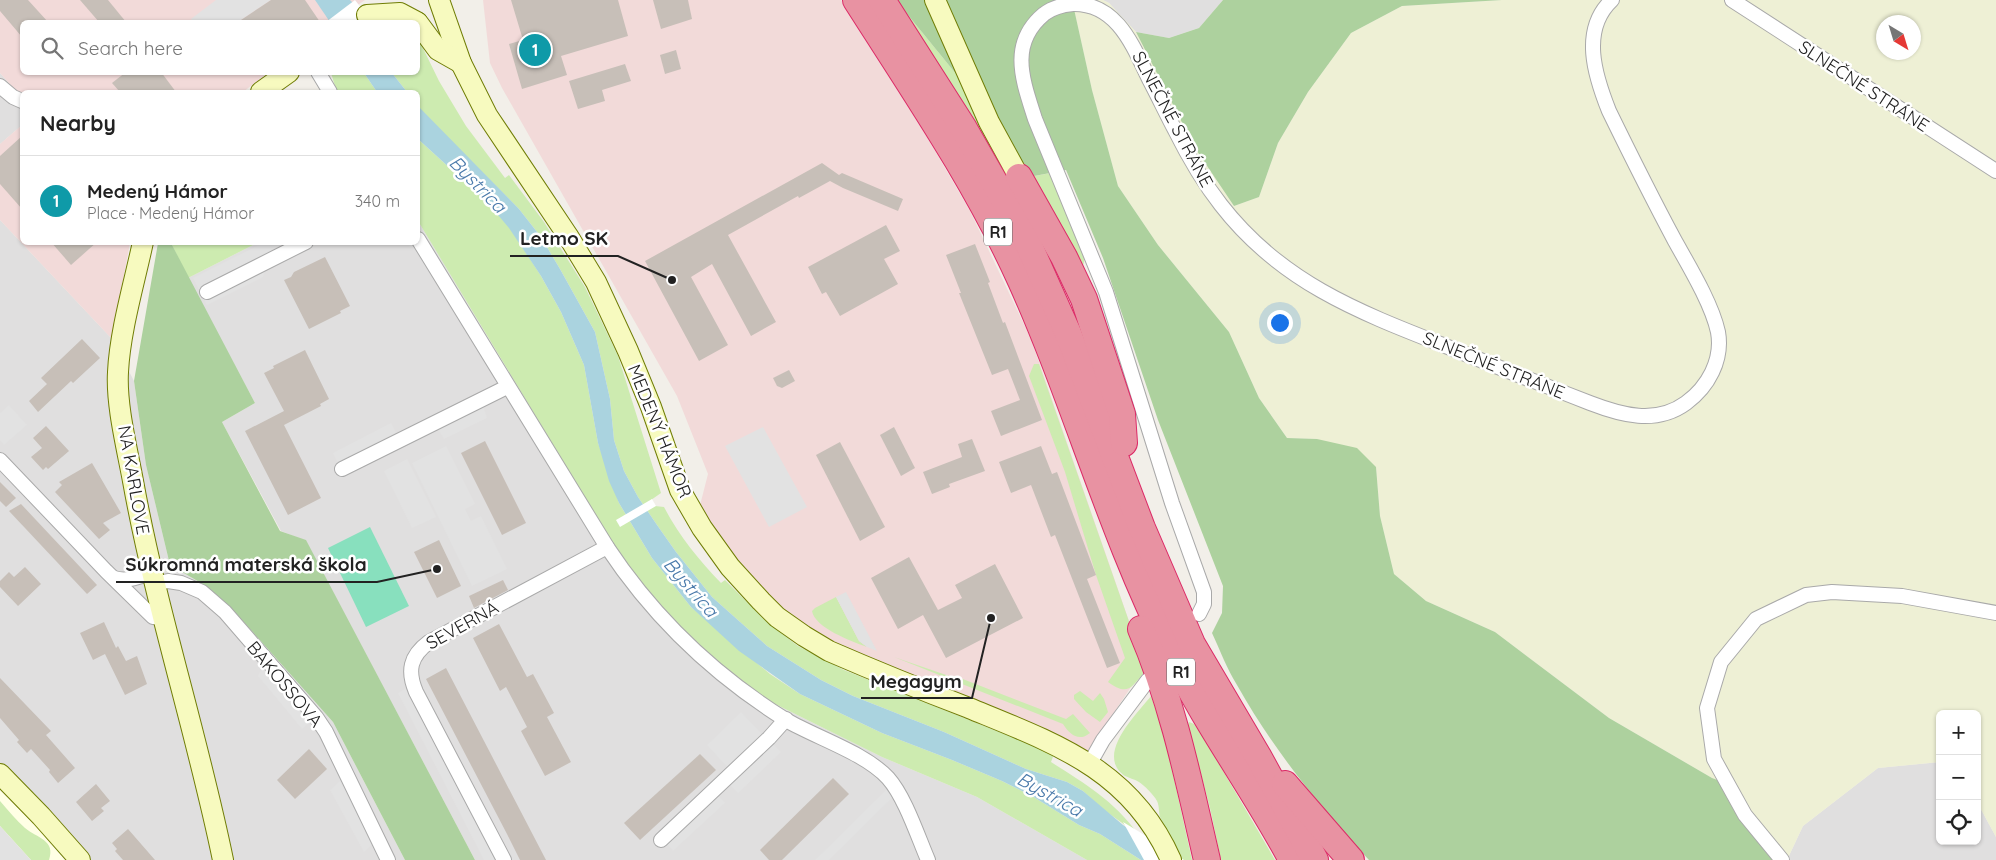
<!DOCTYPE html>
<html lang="en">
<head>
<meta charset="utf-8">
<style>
  body { margin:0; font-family:Quicksand,sans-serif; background:#f6f6f6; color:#222 }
  .controls { position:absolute; right:15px; bottom:15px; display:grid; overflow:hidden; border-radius:8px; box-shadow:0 1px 4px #0004 }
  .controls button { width:45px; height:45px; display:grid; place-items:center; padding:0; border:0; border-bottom:1px solid #e0e0e0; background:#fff; color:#222; font:25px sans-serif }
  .compass { position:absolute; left:1876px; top:15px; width:45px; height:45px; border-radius:50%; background:#fff; box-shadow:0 1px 4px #0004; rotate:142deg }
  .you { position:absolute; left:1279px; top:322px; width:18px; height:18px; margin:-12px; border:4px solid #fff; border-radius:50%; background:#1a73e8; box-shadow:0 0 0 8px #1a73e833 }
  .badge { display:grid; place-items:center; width:32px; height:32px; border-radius:50%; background:#b45309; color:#fff; font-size:16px; font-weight:700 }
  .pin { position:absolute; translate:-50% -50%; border:2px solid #fff; box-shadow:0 1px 5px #0006 }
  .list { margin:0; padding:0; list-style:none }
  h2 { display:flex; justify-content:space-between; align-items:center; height:65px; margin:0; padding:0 20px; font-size:21px }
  h2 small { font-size:16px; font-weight:400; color:#767676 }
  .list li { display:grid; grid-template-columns:32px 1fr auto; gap:15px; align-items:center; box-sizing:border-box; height:90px; padding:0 20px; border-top:1px solid #e0e0e0 }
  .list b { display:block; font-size:19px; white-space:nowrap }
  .list p { margin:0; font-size:16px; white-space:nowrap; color:#767676 }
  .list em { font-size:16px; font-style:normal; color:#767676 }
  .icon { flex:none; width:28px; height:28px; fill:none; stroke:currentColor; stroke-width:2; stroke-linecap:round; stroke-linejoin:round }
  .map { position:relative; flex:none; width:1996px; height:860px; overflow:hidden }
  .search { position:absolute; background:#fff; box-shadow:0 1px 4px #0004; left:20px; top:20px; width:400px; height:55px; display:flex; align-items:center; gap:12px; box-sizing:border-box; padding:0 18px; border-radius:8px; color:#767676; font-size:19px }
  .panel { position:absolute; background:#fff; box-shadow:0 1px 4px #0004; left:20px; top:90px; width:400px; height:155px; border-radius:8px }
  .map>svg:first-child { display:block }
  .residential { fill:#e0dfdf }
  .commercial { fill:#f2dad9 }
  .education { fill:#ffffe5 }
  .farmland { fill:#eef0d5; fill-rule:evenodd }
  .grass { fill:#cdebb0 }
  .forest { fill:#add19e }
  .pitch { fill:#88e0be }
  .parking { fill:#e2e2e2 }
  .water { fill:#aad3df }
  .pier { fill:#fff }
  .building { fill:#c7bfb8 }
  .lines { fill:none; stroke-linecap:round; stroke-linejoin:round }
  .street-casing { stroke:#a9a9a9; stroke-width:16 }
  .secondary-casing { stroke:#707d05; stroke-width:22 }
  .highway-casing { stroke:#dc2a67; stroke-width:28 }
  .street { stroke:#fff; stroke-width:14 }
  .secondary { stroke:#f7fabf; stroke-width:20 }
  .highway { stroke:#e892a2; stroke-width:26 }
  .labels { text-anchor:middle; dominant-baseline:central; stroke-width:5; stroke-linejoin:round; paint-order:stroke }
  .shield { fill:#fff; stroke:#646464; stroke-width:1 }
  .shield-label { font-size:16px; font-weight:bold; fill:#222 }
  .street-label { font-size:18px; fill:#222; stroke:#fff }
  .water-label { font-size:19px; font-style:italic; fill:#4a7aab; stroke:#fff }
  .leader { fill:none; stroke:#222; stroke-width:2 }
  .callout-dot { fill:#222; stroke:#fff; stroke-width:2 }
  .callout-label { font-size:19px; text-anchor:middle; font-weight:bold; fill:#222; stroke:#fff; stroke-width:5; stroke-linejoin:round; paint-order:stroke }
</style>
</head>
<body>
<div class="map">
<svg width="1996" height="860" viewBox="0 0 1996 860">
  <rect width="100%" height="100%" fill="#f2efe9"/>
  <!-- residential -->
  <g class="residential">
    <path d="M 1103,0 L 1223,0 L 1199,28 L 1169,38 L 1136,32 L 1109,3 Z"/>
    <path d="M 0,73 L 16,91 L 22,94 L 22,125 L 0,144 Z"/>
    <path d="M 0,220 L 112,339 L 134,381 L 146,465 L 170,565 L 201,583 L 232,609 L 333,722 L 405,860 L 65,860 L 37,827 L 0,790 Z"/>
    <path d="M 418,221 L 611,541 L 759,696 L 882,757 L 977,797 L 1087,860 L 475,860 L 306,541 L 281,531 L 222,422 L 255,403 L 188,278 L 257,243 L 418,242 Z"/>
    <path d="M 1940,762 L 1940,841 L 1977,841 L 1977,802 L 1996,837 L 1996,860 L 1787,860 L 1803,826 L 1878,768 Z"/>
  </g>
  <!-- commercial -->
  <g class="commercial">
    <path d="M 0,0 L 365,0 L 333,22 L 22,22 L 22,72 L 268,73 L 243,92 L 22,92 L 22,94 L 16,91 L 0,73 Z"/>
    <path d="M 483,0 L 841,0 L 909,106 L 970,211 L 1031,339 L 1146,670 L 1131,687 L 1081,762 L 820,654 L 696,521 L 708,474 L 677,396 L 502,88 L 490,63 Z"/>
    <path d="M 22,125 L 22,242 L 130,243 L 112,339 L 0,220 L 0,144 Z"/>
  </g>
  <!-- education -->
  <path class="education" d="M 0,790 L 37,827 L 65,860 L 0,860 Z"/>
  <!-- farmland -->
  <path class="farmland" d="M 1072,0 L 1103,0 L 1109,3 L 1136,32 L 1195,148 L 1234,206 L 1259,197 L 1278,143 L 1308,92 L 1351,33 L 1402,6 L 1502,0 L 1996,0 L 1996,837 L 1977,802 L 1977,714 L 1940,714 L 1940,762 L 1878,768 L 1803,826 L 1787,860 L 1754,814 L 1728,784 L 1712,778 L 1609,718 L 1495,632 L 1426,601 L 1394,574 L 1380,516 L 1376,467 L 1317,439 L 1287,438 L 1259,398 L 1229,332 L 1158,245 L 1118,186 L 1092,90 ZM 1884,22 L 1914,22 L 1914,52 L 1884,52 Z"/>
  <!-- grass -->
  <g class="grass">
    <path d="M 899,4 L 961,80 L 1072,299 L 976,125 Z"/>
    <path d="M 418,38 L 439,81 L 466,126 L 505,178 L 509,175 L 544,222 L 585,287 L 618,356 L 661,493 L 651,500 L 655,506 L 664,507 C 679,536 699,560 721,583 L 725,580 L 769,624 L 798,646 L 844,670 L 1054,754 L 1051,762 C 1087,785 1113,800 1139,835 L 1104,810 L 1083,791 L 1067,782 L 1026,769 L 944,732 L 853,696 L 821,680 L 767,646 L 712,597 L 676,552 L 657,525 L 638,497 L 624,471 L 614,440 L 610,399 L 595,332 L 560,269 L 541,237 L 519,209 L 424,114 L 418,106 L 418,92 L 407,92 L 392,73 L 418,72 Z"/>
    <path d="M 331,73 L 364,73 L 377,92 L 338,92 L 335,86 Z"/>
    <path d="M 418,139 L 487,202 L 510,228 L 541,276 L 561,312 L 584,365 L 598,443 L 619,503 L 652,558 L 691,607 L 770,674 L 800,694 L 882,733 L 952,760 L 1002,781 L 1032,796 L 1079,825 L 1100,834 L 1141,860 L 1087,860 L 977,797 L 882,757 L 759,696 L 703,654 L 659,608 L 611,541 L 418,221 Z"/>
    <path d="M 1051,173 L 1085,258 L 1083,266 L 1029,177 Z"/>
    <path d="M 171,243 L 257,243 L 188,278 Z"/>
    <path d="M 1034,364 L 1039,364 L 1146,670 C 1132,687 1128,697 1108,682 L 1125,658 L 1096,575 L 1065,472 L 1029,376 Z"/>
    <path d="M 836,597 L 859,641 L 867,647 C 851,641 815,628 812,611 L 815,608 Z"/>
    <path d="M 894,657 L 949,676 L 955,676 L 1066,719 L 1073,714 L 1090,733 C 1079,742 1070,735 1063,724 Z"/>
    <path d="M 1080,691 L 1093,701 L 1100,693 L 1104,699 L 1108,712 L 1100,722 L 1086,712 L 1074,699 L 1074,695 Z"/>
    <path d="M 1151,696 L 1164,733 L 1192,860 L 1182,860 C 1177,845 1168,833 1161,819 C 1158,814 1160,807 1157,801 C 1154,795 1144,785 1139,782 C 1134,779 1129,778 1125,776 C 1094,755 1137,714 1151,696 Z"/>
    <path d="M 1189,722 L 1194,724 L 1205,740 L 1275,860 L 1221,860 L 1210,808 L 1188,725 Z"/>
    <path d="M 0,801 C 8,810 16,820 25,828 C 37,838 56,840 49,860 L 31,860 L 0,826 Z"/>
  </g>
  <!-- forest -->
  <g class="forest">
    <path d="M 897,0 L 926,0 L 961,80 L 899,4 Z"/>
    <path d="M 943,0 L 1072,0 L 1092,90 L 1118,186 L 1158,245 L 1229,332 L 1259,398 L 1287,438 L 1317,439 L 1357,448 L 1376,467 L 1380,516 L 1394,574 L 1426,601 L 1495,632 L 1609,718 L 1712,778 L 1728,784 L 1754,814 L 1788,860 L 1369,860 C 1319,806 1273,749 1237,685 C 1227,669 1220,650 1212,633 L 1222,613 L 1223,586 L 1158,420 L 1103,258 L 1066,170 L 1029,177 L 998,120 Z"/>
    <path d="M 1223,0 L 1502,0 L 1402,6 L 1351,33 L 1308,92 L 1278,143 L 1259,197 L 1234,206 L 1195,148 L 1136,32 L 1169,38 L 1199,28 Z"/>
    <path d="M 158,243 L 171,243 L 255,403 L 222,422 L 280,531 L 306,540 L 475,860 L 405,860 L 333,722 L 232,609 L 201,583 L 170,565 L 146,465 L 134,381 Z"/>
  </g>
  <!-- pitch -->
  <path class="pitch" d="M 370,527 L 409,606 L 366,627 L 328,548 Z"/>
  <!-- parking -->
  <g class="parking">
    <path d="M 216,0 L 271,0 L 238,22 L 194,22 L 191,19 Z"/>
    <path d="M 263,243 L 286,243 L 271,250 L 263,277 L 207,305 L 193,278 Z"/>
    <path d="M 9,405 L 27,425 L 4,445 L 0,440 L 0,413 Z"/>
    <path d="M 483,406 L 487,418 L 444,439 L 438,429 Z"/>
    <path d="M 391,423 L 396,433 L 338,463 L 333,453 Z"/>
    <path d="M 763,427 L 807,507 L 769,527 L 725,446 Z"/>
    <path d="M 446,446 L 475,504 L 465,509 L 471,521 L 481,516 L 507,569 L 472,586 L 412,463 Z"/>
    <path d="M 407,459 L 436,517 L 412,528 L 384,471 Z"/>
    <path d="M 846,592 L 877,651 L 867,647 L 859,641 L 836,597 Z"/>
    <path d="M 263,666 L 310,722 L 302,729 L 258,676 Z"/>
    <path d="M 408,687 L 497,860 L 484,860 L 398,693 Z"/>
    <path d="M 741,712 L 763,735 L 728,768 L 707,745 Z"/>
    <path d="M 773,744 L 781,752 L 738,793 L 730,785 Z"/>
    <path d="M 340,781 L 374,843 L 364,852 L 330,790 Z"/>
    <path d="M 887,789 L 894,796 L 829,860 L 815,860 Z"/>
    <path d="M 717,794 L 725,803 L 673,851 L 665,842 Z"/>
    <path d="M 0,826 L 31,860 L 0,860 Z"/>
  </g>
  <!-- water -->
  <g class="water">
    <path d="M 315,0 L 350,0 L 355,5 L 330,22 Z"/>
    <path d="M 364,73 L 392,73 L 407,92 L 377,92 Z"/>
    <path d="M 418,106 L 519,209 L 541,237 L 560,269 L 595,332 L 610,399 L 614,440 L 624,471 L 638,497 L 657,525 L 676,552 L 712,597 L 767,646 L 821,680 L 853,696 L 944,732 L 1026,769 L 1067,782 L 1083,791 L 1123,825 L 1178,860 L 1141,860 L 1100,834 L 1079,825 L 1032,796 L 1002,781 L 952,760 L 882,733 L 800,694 L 739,651 L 691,607 L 652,558 L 619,503 L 609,481 L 598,443 L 584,365 L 561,312 L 541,276 L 509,228 L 487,202 L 418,139 Z"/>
  </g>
  <!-- pier -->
  <g class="pier">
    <path d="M 355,0 L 372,22 L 326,22 Z"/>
    <path d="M 652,499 L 656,506 L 620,527 L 616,520 Z"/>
    <path d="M 1123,822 L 1138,831 L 1184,860 L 1144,860 Z"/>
  </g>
  <!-- building -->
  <g class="building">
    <path d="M 0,0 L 28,0 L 48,22 L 22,22 L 22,37 L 0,11 Z"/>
    <path d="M 80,0 L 108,0 L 126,22 L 99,22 Z"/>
    <path d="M 271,0 L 305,0 L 320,22 L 238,22 Z"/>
    <path d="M 511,0 L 618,0 L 628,36 L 561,56 L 567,75 L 522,89 L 509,44 L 523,40 Z"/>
    <path d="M 653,0 L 688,0 L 692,19 L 661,29 Z"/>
    <path d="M 676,50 L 681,69 L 665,74 L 660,55 Z"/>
    <path d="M 625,64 L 631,81 L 602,90 L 605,101 L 578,109 L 569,81 Z"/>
    <path d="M 126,72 L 161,72 L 176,92 L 120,92 L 112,83 Z"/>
    <path d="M 22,136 L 22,209 L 0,184 L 0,156 Z"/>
    <path d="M 822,163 L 839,175 L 842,173 L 903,199 L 898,211 L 843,188 L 830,181 L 799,198 L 798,196 L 728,235 L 776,322 L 751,336 L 712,264 L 691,277 L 728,345 L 699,361 L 645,261 Z"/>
    <path d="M 886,225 L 900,251 L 884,259 L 898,284 L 840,316 L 826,292 L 822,294 L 808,267 Z"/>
    <path d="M 51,242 L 97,242 L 71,265 Z"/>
    <path d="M 975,244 L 990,282 L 988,283 L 1003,323 L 1005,322 L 1042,420 L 1001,436 L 991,411 L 1020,400 L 1008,369 L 992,375 L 959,293 L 961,293 L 946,255 Z"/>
    <path d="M 325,257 L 350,306 L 340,311 L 341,313 L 309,329 L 284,280 L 291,277 L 294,272 Z"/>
    <path d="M 82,339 L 100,358 L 73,383 L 71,381 L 38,412 L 29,401 L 47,384 L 41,378 Z"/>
    <path d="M 305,350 L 329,399 L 320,404 L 321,406 L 284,425 L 321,498 L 288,515 L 245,431 L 284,411 L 264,373 L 274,368 L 273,366 Z"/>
    <path d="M 789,370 L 795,381 L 782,388 L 777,386 L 773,378 Z"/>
    <path d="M 46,426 L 69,451 L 48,469 L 46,467 L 43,470 L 31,457 L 42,448 L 33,438 Z"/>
    <path d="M 894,427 L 915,468 L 901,476 L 880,435 Z"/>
    <path d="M 972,439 L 985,471 L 949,484 L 950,487 L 932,494 L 923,472 L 962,457 L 958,444 Z"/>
    <path d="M 485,441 L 526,523 L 502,535 L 461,453 Z"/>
    <path d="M 840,442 L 885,527 L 860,541 L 816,455 Z"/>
    <path d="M 1041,446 L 1052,474 L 1057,472 L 1096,575 L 1087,579 L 1120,663 L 1107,668 L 1055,535 L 1051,537 L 1031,485 L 1011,493 L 999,462 Z"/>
    <path d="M 92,463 L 121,513 L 103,523 L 110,530 L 99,539 L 55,492 L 62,485 L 59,482 Z"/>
    <path d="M 0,482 L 16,498 L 6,507 L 0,501 Z"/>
    <path d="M 21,504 L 97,585 L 87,594 L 9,511 Z"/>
    <path d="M 439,540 L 461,586 L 437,598 L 414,552 Z"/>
    <path d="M 909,557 L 938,610 L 962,598 L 955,585 L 995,564 L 1023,618 L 946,658 L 923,615 L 898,629 L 871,578 Z"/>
    <path d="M 25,567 L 41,584 L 18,606 L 0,587 L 0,581 L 9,572 L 14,577 Z"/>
    <path d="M 503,580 L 508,590 L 474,608 L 469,596 Z"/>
    <path d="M 104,622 L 116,648 L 118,646 L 126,661 L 137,656 L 147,684 L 125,695 L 105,654 L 93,660 L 80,633 Z"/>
    <path d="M 499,624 L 527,677 L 533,674 L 554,713 L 547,717 L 571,762 L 545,776 L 521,731 L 527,727 L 506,687 L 500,691 L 473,638 Z"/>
    <path d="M 446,668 L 546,860 L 520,860 L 507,834 L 426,679 Z"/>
    <path d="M 0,678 L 51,731 L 46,735 L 75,768 L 58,783 L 49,772 L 50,770 L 31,749 L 27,753 L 17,742 L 19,740 L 0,718 Z"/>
    <path d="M 309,749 L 327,769 L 295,799 L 277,780 Z"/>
    <path d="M 700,754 L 716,770 L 640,840 L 624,823 Z"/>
    <path d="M 833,778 L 849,794 L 782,860 L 769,860 L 760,850 Z"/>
    <path d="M 96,784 L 110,801 L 101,808 L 104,811 L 92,821 L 76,802 Z"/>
    <path d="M 128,829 L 155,860 L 123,860 L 115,851 L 117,849 L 112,843 Z"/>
  </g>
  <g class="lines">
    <!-- street casing -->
    <g class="street-casing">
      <g id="street">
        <path d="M 1732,0 L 1996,171"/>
        <path d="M 318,72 L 330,92"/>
        <path d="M 0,86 L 13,97 L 22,101"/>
        <path d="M 418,239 L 607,547 C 654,618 714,675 786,720 C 817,738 865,753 888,778 C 905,797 918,837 928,860"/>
        <path d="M 207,292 L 306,242"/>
        <path d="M 0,460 L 106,571 L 153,617 L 162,618"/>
        <path d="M 342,469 L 507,387"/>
        <path d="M 114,578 C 126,582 139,577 151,573"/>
        <path d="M 154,584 L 168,581 L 181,583 L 202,592 L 225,612 L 316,717 L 326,732 L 388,860"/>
        <path d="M 1199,614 L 1204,604 L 1204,592 L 1172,503 L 1106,292 L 1035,119 C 1023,81 1008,44 1044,14 C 1053,7 1062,5 1073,4 C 1117,3 1133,46 1149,79 C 1158,96 1166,113 1175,130 C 1188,156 1203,182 1221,205 C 1280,281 1356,311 1443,345 C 1492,365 1541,384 1590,403 C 1621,415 1656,425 1686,403 C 1708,387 1723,360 1718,332 C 1712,304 1689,266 1675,241 C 1652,198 1630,154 1609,111 C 1595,76 1580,30 1612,0"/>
        <path d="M 1090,763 L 1103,740 L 1148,680"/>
        <path d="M 661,840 L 769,738 L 786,719"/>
        <path d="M 504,860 L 416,692 C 407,671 410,656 429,642 L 607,547"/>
        <path d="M 1782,860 L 1745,815 L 1714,759 L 1707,708 L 1721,662 L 1756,619 L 1806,595 L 1832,592 L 1902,596 L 1996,613"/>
      </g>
    </g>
    <!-- secondary casing -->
    <g class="secondary-casing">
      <g id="secondary">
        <path d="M 439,0 L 461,63 L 487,115 L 568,236 L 596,282 L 628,351 L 651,407 L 680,490 L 702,528 L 730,567 L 761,601 L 777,617 L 804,636 L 829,651 C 875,671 922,690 969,708 C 1054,743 1131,769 1171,860"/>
        <path d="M 935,0 L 989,122 L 1019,177"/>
        <path d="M 367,15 L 400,13 L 417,22"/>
        <path d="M 418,23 L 438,50 L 461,63"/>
        <path d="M 261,92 L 289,72"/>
        <path d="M 143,242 C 134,284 120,331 118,372 C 116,405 127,448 133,481 C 156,609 197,733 223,860"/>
        <path d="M 0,774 L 41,816 L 80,860"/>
      </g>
    </g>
    <!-- highway casing -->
    <g class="highway-casing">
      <g id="highway">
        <path d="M 856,0 C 914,91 976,181 1021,281 C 1076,403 1111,534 1172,654 C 1207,726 1255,790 1292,860"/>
        <path d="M 882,0 L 963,127 L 1023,232 L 1068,333 L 1142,528 L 1192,644 L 1258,756 L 1315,860"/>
        <path d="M 1019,177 L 1064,257 L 1084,299 L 1122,414 L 1124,443"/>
        <path d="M 1141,629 C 1173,703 1189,782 1207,860"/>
        <path d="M 1285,784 L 1351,860"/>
      </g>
    </g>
    <!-- street -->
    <use href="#street" class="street"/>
    <!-- secondary -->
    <use href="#secondary" class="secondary"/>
    <!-- highway -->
    <use href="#highway" class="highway"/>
  </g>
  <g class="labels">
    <!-- shield labels -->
    <g class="shield">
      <rect x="984" y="218.5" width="28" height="27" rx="4"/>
      <rect x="1167" y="658.5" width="28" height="27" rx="4"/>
    </g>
    <g class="shield-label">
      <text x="998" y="232">R1</text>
      <text x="1181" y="672">R1</text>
    </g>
    <!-- street labels -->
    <g class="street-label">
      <text transform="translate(1864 86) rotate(33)">SLNEČNÉ STRÁNE</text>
      <text transform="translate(1173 119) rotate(62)">SLNEČNÉ STRÁNE</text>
      <text transform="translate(1494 365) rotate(22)">SLNEČNÉ STRÁNE</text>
      <text transform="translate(660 431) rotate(68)">MEDENÝ HÁMOR</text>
      <text transform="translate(134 480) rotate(80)">NA KARLOVE</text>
      <text transform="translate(462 625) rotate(-29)">SEVERNÁ</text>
      <text transform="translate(285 684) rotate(50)">BAKOSSOVA</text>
    </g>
    <!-- water labels -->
    <g class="water-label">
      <text transform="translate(478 184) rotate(45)">Bystrica</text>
      <text transform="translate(691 587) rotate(49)">Bystrica</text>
      <text transform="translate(1050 794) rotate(29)">Bystrica</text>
    </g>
  </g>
  <!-- callouts -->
  <path class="leader" d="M672 280L618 256H510M437 569L377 582H116M991 618L972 698H861"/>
  <g class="callout-dot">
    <circle cx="672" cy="280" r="5"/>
    <circle cx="437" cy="569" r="5"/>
    <circle cx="991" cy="618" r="5"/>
  </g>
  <g class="callout-label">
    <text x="564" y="245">Letmo SK</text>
    <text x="246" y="571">Súkromná materská škola</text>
    <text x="916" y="688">Megagym</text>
  </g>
</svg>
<div class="controls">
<button>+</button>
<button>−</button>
<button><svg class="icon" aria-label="locate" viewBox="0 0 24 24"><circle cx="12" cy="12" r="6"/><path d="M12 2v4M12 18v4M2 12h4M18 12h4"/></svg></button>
</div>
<svg class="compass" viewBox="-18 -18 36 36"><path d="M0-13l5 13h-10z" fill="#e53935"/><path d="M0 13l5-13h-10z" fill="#767676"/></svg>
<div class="you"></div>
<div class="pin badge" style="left:535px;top:50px;background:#0f9aa8">1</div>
<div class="search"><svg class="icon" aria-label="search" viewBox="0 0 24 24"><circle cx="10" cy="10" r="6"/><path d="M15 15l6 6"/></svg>Search here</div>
<section class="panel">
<h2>Nearby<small></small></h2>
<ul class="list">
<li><span class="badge" style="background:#0f9aa8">1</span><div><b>Medený Hámor</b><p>Place · Medený Hámor</p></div><em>340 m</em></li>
</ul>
</section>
</div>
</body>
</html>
